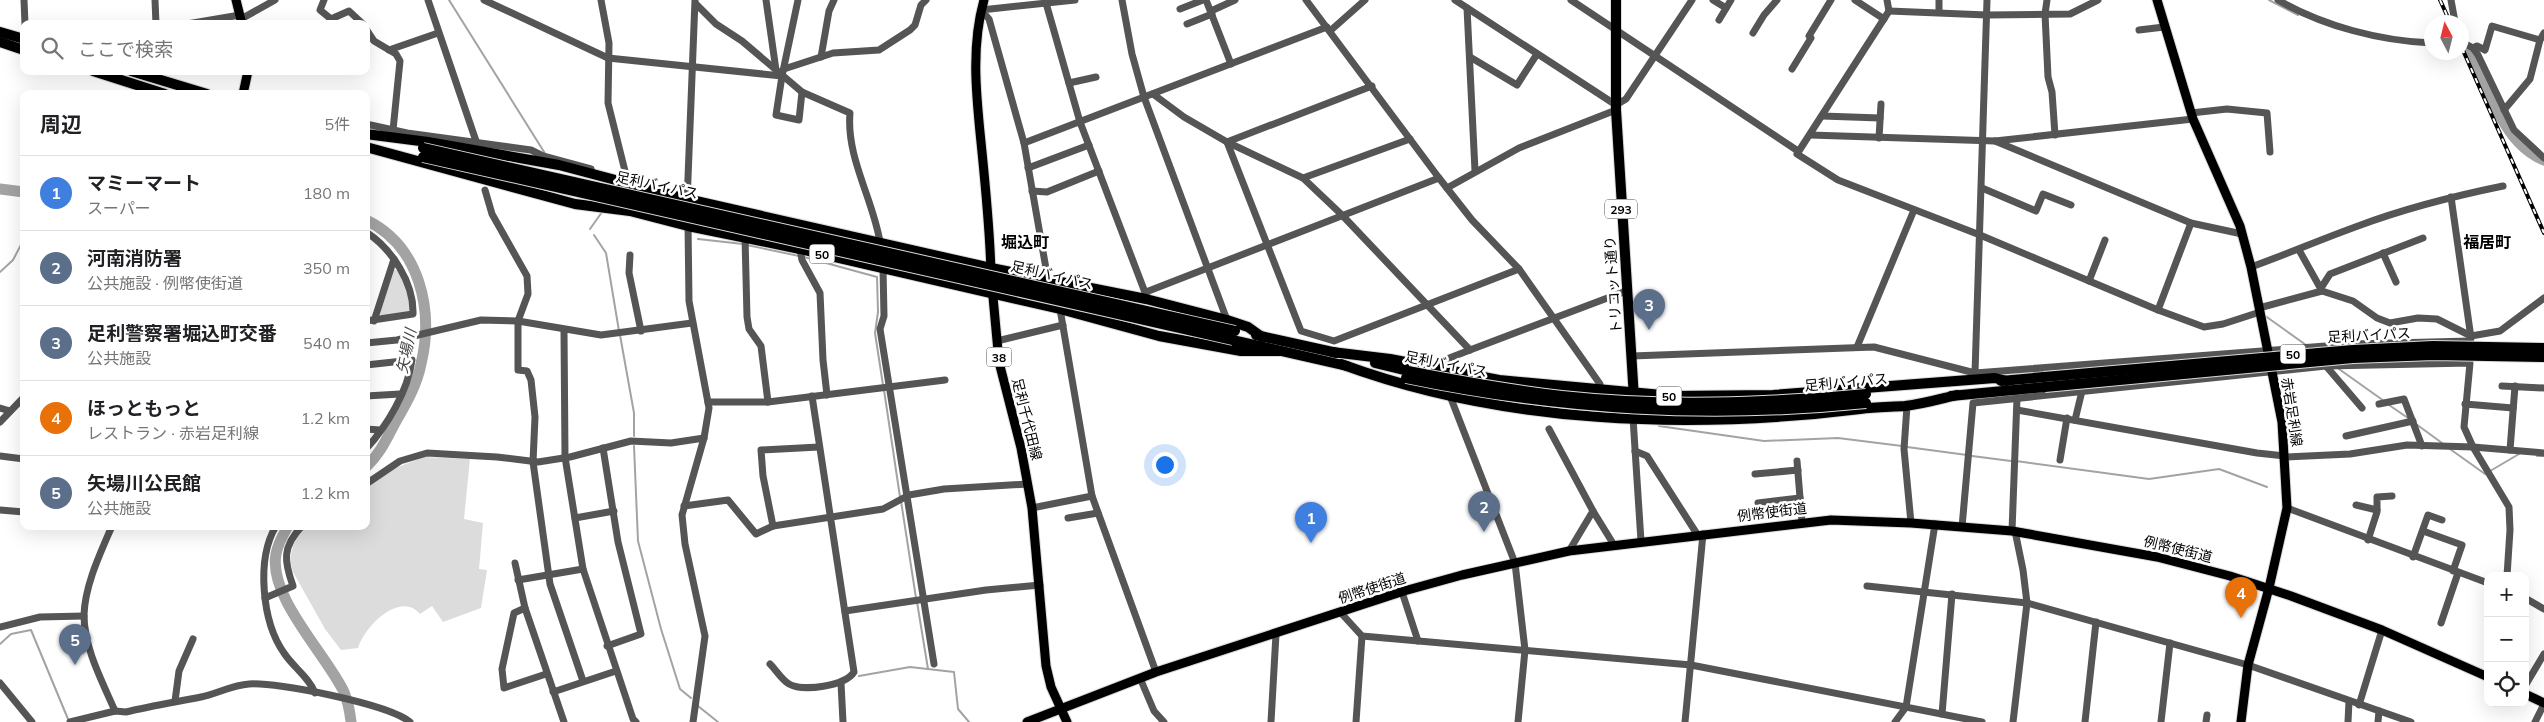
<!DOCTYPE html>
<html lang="ja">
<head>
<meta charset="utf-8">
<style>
  body { margin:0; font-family:Mulish,"Noto Sans JP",sans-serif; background:#f6f6f6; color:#202124 }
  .controls { position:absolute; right:15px; bottom:15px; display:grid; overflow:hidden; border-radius:10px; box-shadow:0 5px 20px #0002 }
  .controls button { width:45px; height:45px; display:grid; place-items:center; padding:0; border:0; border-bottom:1px solid #e0e0e0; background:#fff; color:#202124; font:25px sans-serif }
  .compass { position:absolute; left:2424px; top:15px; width:45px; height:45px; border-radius:50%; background:#fff; box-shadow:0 5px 20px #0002; rotate:353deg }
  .you { position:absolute; left:1164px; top:464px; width:18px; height:18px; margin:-12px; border:4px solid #fff; border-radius:50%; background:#1a73e8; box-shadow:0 0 0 8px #1a73e833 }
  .badge { display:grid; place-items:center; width:32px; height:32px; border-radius:50%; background:#000; color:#fff; font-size:16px; font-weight:700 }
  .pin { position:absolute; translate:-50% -41px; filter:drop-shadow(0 1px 2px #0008) }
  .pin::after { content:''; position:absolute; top:26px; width:18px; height:15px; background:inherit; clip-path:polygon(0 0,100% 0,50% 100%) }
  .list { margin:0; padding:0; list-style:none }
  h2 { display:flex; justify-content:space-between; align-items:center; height:65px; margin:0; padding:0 20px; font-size:21px }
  h2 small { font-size:16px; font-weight:400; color:#757577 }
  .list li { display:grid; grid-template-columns:32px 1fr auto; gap:15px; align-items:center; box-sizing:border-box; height:75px; padding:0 20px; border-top:1px solid #e0e0e0 }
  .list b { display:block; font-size:19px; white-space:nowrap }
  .list p { margin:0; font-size:16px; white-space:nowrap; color:#757577 }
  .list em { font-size:16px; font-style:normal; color:#757577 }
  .icon { flex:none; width:28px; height:28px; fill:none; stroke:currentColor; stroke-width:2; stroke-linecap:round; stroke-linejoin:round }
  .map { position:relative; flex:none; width:2544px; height:722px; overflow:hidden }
  .search { position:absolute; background:#fff; box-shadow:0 5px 20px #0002; left:20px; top:20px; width:350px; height:55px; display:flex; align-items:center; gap:12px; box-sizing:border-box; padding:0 18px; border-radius:10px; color:#757577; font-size:19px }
  .panel { position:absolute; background:#fff; box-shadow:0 5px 20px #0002; left:20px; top:90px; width:350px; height:440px; border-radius:10px }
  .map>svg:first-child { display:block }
  .green { fill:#dcdcdc }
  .water { fill:#a3a3a3 }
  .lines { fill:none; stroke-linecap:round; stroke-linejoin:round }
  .stream { stroke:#a3a3a3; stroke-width:2 }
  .river { stroke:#a3a3a3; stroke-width:11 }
  .major-casing { stroke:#dbdbdb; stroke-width:11 }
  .highway-casing { stroke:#dbdbdb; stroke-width:12 }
  .minor { stroke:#555; stroke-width:7 }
  .major { stroke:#000; stroke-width:9 }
  .highway { stroke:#000; stroke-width:10 }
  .rail-casing { stroke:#000; stroke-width:4 }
  .rail { stroke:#fff; stroke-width:2; stroke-dasharray:5.5; stroke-linecap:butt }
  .highway-bridge-casing { stroke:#dbdbdb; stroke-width:12; stroke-linecap:butt }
  .highway-bridge { stroke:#000; stroke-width:10 }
  .labels { text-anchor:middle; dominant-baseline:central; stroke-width:5; stroke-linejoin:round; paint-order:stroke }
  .shield { fill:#fff; stroke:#4c4c4c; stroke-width:1 }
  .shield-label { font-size:12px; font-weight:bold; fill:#000 }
  .street-label { font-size:14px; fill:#000; stroke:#fff }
  .water-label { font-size:15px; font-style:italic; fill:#444; stroke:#fff }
  .quarter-label { font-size:16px; font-weight:bold; fill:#000; stroke:#fff }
</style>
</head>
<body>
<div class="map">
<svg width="2544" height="722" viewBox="0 0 2544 722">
  <rect width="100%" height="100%" fill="#fff"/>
  <!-- green -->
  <g class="green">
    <path d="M 394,270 L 399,270 L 406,286 L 411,309 L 408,313 L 383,318 L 380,314 Z"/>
    <path d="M 424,457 L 470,459 L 464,519 L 483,523 L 479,569 L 487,570 L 481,608 L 443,622 L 432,606 L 420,614 C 400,590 364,627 358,648 L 341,650 L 325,629 L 293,572 C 287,553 294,539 307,526 L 366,526 L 366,486 L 390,470 Z"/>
  </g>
  <!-- water -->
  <path class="water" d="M 2462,43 L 2472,49 L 2514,130 L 2544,160 L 2544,166 C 2500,149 2486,97 2468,57 L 2462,50 Z"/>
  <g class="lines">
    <!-- stream -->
    <g class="stream">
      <path d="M 449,0 L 546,155"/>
      <path d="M 2269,0 L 2298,15"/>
      <path d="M 590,229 L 602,212"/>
      <path d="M 594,235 L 606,253 L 619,331"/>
      <path d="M 698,239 L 743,244"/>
      <path d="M 747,245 L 799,256"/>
      <path d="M 804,257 L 877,277 L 878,312 L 875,333 L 883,385"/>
      <path d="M 0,272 L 13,260 L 24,239"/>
      <path d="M 2264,315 L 2306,345"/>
      <path d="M 620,335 L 634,413 L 634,436"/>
      <path d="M 2339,369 L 2384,401"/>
      <path d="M 884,390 L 900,497"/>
      <path d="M 2389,405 L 2408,418"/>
      <path d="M 2416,424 L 2442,443"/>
      <path d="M 1659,426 L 1764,441 L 1838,438 L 1902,446"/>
      <path d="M 634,446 L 638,541 L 661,629 L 680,689 L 691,698"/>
      <path d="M 1907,447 L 1967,455"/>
      <path d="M 2450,449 L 2485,474 L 2519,454"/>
      <path d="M 1972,456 L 2011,461"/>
      <path d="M 2537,456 L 2544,456"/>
      <path d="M 2016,461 L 2149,479 L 2219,469 L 2267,487"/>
      <path d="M 901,501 L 916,598"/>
      <path d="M 917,602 L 928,669"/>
      <path d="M 0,644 L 11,634 L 31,630 L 68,719"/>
      <path d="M 859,676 L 910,667 L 954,672 L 958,709 L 969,722"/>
      <path d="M 698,706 L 718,722"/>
    </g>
    <!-- river -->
    <g class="river">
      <path d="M 0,189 L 24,192"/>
      <path d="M 366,220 C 420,246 434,310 421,364 C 417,385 406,404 395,423 C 386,440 380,454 366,467"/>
      <path d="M 288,526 C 283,535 278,543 276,554 C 268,597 326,654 344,692 C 348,702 350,712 351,722"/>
    </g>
    <!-- major casing -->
    <g class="major-casing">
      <g id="major">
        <path d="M 236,0 L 242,24"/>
        <path d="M 984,0 C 970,49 977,102 982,152 C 986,192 990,233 991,273"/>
        <path d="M 2157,0 L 2193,119 L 2240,226 L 2251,267 L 2282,422 L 2287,508 L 2269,588 L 2248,665 L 2241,722"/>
        <path d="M 243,94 L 248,71"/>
        <path d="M 992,286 L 999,362 L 1021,448 L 1032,508 L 1046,666 L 1051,687 L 1067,722"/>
        <path d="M 2525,694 L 2544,703"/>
        <path d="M 1027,722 L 1156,672 L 1404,591 L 1462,575 L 1569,551 L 1831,520 L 1911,523 L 2012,531 L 2157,557 L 2230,576 L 2291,596 L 2382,630 L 2488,677"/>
      </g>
    </g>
    <!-- highway casing -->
    <g class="highway-casing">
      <g id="highway">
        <path d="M 1616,0 L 1616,110 L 1634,398"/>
        <path d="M 0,32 L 24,39"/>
        <path d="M 0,42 L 24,50"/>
        <path d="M 93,71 L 165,94"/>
        <path d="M 131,71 L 207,94"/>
        <path d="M 366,134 L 428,142 L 559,165 L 687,199 L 991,268 L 1146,299 L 1227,320 L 1248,327 L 1262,337"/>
        <path d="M 366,147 L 575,204 L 630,211 L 688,226 L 800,249 L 1060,309 L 1159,336 L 1241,351 L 1280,351"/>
        <path d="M 1256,335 L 1337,353"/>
        <path d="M 1233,340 L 1347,366"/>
        <path d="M 1332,352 L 1390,359 L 1499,380 L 1673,396 L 1773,395 L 1995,378 L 2007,381"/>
        <path d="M 1375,363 L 1408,371"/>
        <path d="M 1341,364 C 1504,424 1689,430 1860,409 C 1875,407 1890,407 1905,406 C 1923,404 1940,399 1957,395"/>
        <path d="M 2001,381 L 2044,377"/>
        <path d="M 1951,396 L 2045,387"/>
      </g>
    </g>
    <!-- minor -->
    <g class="minor">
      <path d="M 24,0 L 25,24"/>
      <path d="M 155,0 L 156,24"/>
      <path d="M 324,0 L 320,10 L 331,19 L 349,11 L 363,24"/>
      <path d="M 428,0 L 476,141"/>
      <path d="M 484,0 L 608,58 L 782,76 L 798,0"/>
      <path d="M 601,0 L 609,43 L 608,103 L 628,183"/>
      <path d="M 766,0 L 776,70"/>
      <path d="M 1122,0 L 1132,54 L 1144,97 L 1227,320"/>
      <path d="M 1206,0 L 1231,64"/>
      <path d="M 1306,0 L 1439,178 L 1472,220 L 1519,269 L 1600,384 L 1600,391"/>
      <path d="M 1455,0 L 1616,105 L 1626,99 L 1692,0"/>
      <path d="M 1571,0 L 1798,151"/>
      <path d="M 1713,0 L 1726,8"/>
      <path d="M 1855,0 L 1884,19"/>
      <path d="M 1887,0 L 1889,11 L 1797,154 L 1838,180 L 1980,235 L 2158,310 L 2204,327 L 2223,324 L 2260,312"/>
      <path d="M 2047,0 L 2045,14 L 2048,77 L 2052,92 L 2055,135"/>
      <path d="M 2278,0 C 2323,26 2380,41 2432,43"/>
      <path d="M 2451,0 L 2455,22"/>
      <path d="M 1046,3 L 1080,122 L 1146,295"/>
      <path d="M 696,4 L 716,24 L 742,41 L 802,92 L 850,113 C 846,157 873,199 880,242"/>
      <path d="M 1467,8 L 1475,171"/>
      <path d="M 1180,9 L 1203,0"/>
      <path d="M 1211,11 L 1235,0"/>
      <path d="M 1889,11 L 1987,15 L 2070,14 L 2098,0"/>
      <path d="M 1939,12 L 1939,0"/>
      <path d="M 241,19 L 275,0"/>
      <path d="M 1719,20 L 1731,0"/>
      <path d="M 187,24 L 240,15"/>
      <path d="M 1187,24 L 1212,14"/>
      <path d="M 366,29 L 374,41 L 396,54 L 400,61 L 393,130"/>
      <path d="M 2139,30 L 2164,27"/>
      <path d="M 1330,31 L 1365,0"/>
      <path d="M 1753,33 L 1764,15 L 1777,0"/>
      <path d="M 2462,42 L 2473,48 L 2478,55 L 2514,130 L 2544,158"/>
      <path d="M 2473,48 L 2477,46 L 2485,50 L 2492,26 L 2540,40"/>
      <path d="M 389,50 L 438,33"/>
      <path d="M 821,57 L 829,11 L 834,0"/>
      <path d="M 1470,57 L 1517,85 L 1537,54"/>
      <path d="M 784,69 L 833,53 L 879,50 L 910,30 L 915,25 L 921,5 L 926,0"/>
      <path d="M 1792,69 L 1811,38 L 1809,36 L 1831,0"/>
      <path d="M 782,76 L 776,115 L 799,120 L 802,92"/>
      <path d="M 1069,83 L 1096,77"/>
      <path d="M 1372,86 L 1227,142 L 1301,331 L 1334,341 L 1519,269"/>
      <path d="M 1153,94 L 1184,117 L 1227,142 L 1303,178 L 1342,215 L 1470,350"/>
      <path d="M 2504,110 L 2530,79 L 2540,40 L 2544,33"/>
      <path d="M 2191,113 L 2227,109 L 2267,113 L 2270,152"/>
      <path d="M 1822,116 L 1880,118"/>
      <path d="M 366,124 L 407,133 L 531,150 L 543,156 L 591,169"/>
      <path d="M 1810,135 L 1995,141 L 2193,119"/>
      <path d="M 1879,138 L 1881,104"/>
      <path d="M 1995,141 L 2191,223 L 2242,234"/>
      <path d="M 1024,143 L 1327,27"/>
      <path d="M 1028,168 L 1089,145"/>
      <path d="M 1303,178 L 1410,139"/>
      <path d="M 1447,188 L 1519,148 L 1616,110"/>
      <path d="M 1982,188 L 2036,211 L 2043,194 L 2071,205"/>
      <path d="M 485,190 L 492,214 L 527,276 L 528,294 L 518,321 L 518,370 L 527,371 L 531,380 L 535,417 L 533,462 L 550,584 L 583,681"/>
      <path d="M 1032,191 L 1047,192 L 1099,171"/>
      <path d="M 2451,197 L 2471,338"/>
      <path d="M 687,203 L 695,0"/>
      <path d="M 688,224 L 689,301 L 709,408 L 704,438 L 682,515 L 685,544 L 705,636 L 693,722"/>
      <path d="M 366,232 C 392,249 414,283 413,314 L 366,321"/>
      <path d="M 745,237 L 747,317 L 749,329 L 761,346 L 768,402"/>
      <path d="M 800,249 L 802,260 L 820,293 L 823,360 L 827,395"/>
      <path d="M 2299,250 L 2322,291 L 2353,301 L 2377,318 L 2390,323 L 2418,318 L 2437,319 L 2471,336 L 2500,331 L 2544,298"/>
      <path d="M 2383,253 L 2396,282"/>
      <path d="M 630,255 L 629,273 L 641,331"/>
      <path d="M 2251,267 C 2287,254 2322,239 2358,226 C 2406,208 2454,196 2503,186"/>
      <path d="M 883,268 L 884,316 L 880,329 L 934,664"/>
      <path d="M 1048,280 L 1024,143 L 989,19 L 981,10 L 1075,0"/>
      <path d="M 2089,281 L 2105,240"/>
      <path d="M 2321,288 L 2330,274 L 2423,238"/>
      <path d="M 1146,292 L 1439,178"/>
      <path d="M 2259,308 L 2322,291"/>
      <path d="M 1060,309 L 1092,496 L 1156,672"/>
      <path d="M 2158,310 L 2191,223"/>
      <path d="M 374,321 L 394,259"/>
      <path d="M 564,331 L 565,457 L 583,569 L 633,719 L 636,722"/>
      <path d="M 997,341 L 1063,325"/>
      <path d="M 366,343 L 397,340 L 481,320 L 518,321 L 601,335 L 692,323"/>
      <path d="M 1857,347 L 1914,210"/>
      <path d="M 1632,356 L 1874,347 L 1975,373 L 2352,344 L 2470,341"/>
      <path d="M 366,365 L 412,360 C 408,391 387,426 366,449"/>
      <path d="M 2326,366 L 2362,408"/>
      <path d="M 1435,368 L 1439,362 L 1470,350 L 1626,291"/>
      <path d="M 1975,373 L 1987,0"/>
      <path d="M 2502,386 L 2544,388"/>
      <path d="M 366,396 L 400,394"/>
      <path d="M 1450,396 L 1515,563 L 1525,650 L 1518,722"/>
      <path d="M 708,402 L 768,402 L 945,380"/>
      <path d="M 2379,404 L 2404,399 L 2422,446"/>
      <path d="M 2465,404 L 2513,408"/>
      <path d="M 1907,406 L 1904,449 L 1911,523"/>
      <path d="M 0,408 L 10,411"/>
      <path d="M 2017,410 L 2257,453 L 2285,456"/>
      <path d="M 1633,418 L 1641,541"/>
      <path d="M 2075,420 L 2082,391"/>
      <path d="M 0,422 L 24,397"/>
      <path d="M 366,429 L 380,430"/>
      <path d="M 1549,429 L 1593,511 L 1614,545"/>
      <path d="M 2346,436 L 2413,421"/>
      <path d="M 603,448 L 618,542 L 641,634 L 607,646"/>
      <path d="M 2510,450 L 2515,386"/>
      <path d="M 1635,451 L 1647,456 L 1697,534"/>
      <path d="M 0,456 L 24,459"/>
      <path d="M 2285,457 L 2350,454 L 2407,445 L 2473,447 L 2544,453"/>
      <path d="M 2060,460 L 2067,418"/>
      <path d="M 1797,461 L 1802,522"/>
      <path d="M 1755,474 L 1798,470"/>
      <path d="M 366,484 L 400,461 L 427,453 L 497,457 L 538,462 L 570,457 L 631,441 L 671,443 L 704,438"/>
      <path d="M 1758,503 L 1800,498"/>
      <path d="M 2356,505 L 2377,510"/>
      <path d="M 684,506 L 728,500 L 756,534 L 773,526 L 883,509 L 909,495 L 944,489 L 1028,484"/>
      <path d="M 1032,508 L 1092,496"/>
      <path d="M 2287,508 L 2488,583"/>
      <path d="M 0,510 L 24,512"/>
      <path d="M 575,518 L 614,511"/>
      <path d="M 1068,518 L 1098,513"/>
      <path d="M 112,526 C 100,554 85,585 84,615 C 84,648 102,681 115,711"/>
      <path d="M 276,526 C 256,559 262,622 284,653 C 293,667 309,677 315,693"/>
      <path d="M 773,526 L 763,476 L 761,450 L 819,447"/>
      <path d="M 1962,527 L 1973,403 L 2326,366 L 2470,363 L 2464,427 L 2473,447 L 2509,507 L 2510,530 L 2507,576"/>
      <path d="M 2012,531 L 2017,398"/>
      <path d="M 2423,531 L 2462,545 L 2453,571"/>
      <path d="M 2368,540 L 2377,512 L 2377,497 L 2392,496"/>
      <path d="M 1569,551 L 1593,511"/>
      <path d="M 2413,557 L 2428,515 L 2442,520"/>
      <path d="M 515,563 L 525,608 L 564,722"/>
      <path d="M 518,580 L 583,569"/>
      <path d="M 1867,586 L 2027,603 L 2248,665 L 2411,722"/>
      <path d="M 1402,592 L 1418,641"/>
      <path d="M 265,598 L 293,586 C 284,561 282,547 302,526"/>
      <path d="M 2525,598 L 2544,609"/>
      <path d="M 525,608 L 514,613 L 502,669 L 504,688 L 546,674"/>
      <path d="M 845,611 L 986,590 L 1040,585"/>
      <path d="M 1341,613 L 1362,636 L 1691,665 L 1982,722"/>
      <path d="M 2441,623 L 2458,573"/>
      <path d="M 0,627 L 40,617 L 84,616"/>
      <path d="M 770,664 C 776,670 782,680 789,684 C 803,692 845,686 854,672 L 812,396"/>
      <path d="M 1140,678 L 1154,711 L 1164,722"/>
      <path d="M 0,683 L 32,722"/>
      <path d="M 841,683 L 843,722"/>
      <path d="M 2525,686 L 2544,654"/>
      <path d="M 553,692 L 616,671"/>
      <path d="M 175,701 L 179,671 L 193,639"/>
      <path d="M 2359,705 L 2382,630"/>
      <path d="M 1942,714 L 1952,594"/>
      <path d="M 70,722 L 115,711 L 126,712 C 151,706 176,702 201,697 C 217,694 232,685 249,684 C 278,682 388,704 410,722"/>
      <path d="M 1271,722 L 1276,634"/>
      <path d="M 1356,722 L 1362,636"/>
      <path d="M 1685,722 L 1703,534"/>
      <path d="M 1895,722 L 1906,707 L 1935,524"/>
      <path d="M 2013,722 L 2027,603 L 2023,570 L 2015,531"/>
      <path d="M 2085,722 L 2096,622"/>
      <path d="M 2161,722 L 2170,643"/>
      <path d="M 2206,722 L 2207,715"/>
      <path d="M 2348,722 L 2349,701"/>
      <path d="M 2378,722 L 2379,711"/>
      <path d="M 2535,722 L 2544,704"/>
    </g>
    <!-- major -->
    <use href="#major" class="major"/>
    <!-- highway -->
    <use href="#highway" class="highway"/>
    <!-- rail casing -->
    <g class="rail-casing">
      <g id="rail">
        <path d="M 2440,0 L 2450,22"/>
        <path d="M 2462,48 L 2544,233"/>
      </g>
    </g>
    <!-- rail -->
    <use href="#rail" class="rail"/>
    <!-- highway-bridge casing -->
    <g class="highway-bridge-casing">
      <g id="highway-bridge">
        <path d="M 423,148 L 1235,331"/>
        <path d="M 423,157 L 1233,340"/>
        <path d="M 1408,371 C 1459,381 1510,390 1562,396 C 1663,407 1765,403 1866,394"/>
        <path d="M 2044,377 L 2353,350 L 2433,346 L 2544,348"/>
        <path d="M 1406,378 C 1560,410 1709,419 1866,403"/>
        <path d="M 2045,387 L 2353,358 L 2434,355 L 2544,357"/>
      </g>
    </g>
    <!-- highway-bridge -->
    <use href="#highway-bridge" class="highway-bridge"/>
  </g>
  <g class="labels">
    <!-- shield labels -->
    <g class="shield">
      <rect x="1605" y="199.5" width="32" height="19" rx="4"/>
      <rect x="809.5" y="244.5" width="25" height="19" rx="4"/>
      <rect x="2280.5" y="344.5" width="25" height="19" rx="4"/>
      <rect x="986.5" y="347.5" width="25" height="19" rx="4"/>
      <rect x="1656.5" y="386.5" width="25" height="19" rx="4"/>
    </g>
    <g class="shield-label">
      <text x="1621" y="209">293</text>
      <text x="822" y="254">50</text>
      <text x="2293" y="354">50</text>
      <text x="999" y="357">38</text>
      <text x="1669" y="396">50</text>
    </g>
    <!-- street labels -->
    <g class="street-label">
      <text transform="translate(657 185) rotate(12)">足利バイパス</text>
      <text transform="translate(1052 275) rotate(13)">足利バイパス</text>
      <text transform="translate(1613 285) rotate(-94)">トリコット通り</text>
      <text transform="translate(2369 335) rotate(-3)">足利バイパス</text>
      <text transform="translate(1446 364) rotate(11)">足利バイパス</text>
      <text transform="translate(1846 382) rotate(-5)">足利バイパス</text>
      <text transform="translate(2292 412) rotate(81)">赤岩足利線</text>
      <text transform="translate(1027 419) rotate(76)">足利千代田線</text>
      <text transform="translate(1772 512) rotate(-7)">例幣使街道</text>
      <text transform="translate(2178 549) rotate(14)">例幣使街道</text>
      <text transform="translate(1372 588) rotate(-18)">例幣使街道</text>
    </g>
    <!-- water labels -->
    <g class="water-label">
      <text transform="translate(406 351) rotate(-78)">矢場川</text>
    </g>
    <!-- quarter labels -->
    <g class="quarter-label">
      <text x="1025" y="242">堀込町</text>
      <text x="2487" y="242">福居町</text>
    </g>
  </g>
</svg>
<div class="controls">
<button>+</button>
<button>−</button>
<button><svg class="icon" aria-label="locate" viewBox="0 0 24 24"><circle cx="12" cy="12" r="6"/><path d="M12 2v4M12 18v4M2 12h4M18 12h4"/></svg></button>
</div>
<svg class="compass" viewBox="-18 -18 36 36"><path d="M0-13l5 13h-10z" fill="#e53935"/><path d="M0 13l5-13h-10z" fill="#757577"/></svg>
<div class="you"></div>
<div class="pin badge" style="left:1311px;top:543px;background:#3f7fe0">1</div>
<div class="pin badge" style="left:1484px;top:532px;background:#5c6f8a">2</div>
<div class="pin badge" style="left:1649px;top:330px;background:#5c6f8a">3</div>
<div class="pin badge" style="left:2241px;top:618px;background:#e8710a">4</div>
<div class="pin badge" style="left:75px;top:665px;background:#5c6f8a">5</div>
<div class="search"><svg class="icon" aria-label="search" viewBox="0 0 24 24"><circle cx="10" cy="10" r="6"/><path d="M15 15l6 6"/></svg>ここで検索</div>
<section class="panel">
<h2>周辺<small>5件</small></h2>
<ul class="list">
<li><span class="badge" style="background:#3f7fe0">1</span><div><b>マミーマート</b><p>スーパー</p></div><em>180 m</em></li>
<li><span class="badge" style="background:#5c6f8a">2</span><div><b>河南消防署</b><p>公共施設 · 例幣使街道</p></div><em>350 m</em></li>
<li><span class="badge" style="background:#5c6f8a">3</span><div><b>足利警察署堀込町交番</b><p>公共施設</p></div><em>540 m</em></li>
<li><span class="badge" style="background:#e8710a">4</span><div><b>ほっともっと</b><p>レストラン · 赤岩足利線</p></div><em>1.2 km</em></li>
<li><span class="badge" style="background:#5c6f8a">5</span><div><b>矢場川公民館</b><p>公共施設</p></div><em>1.2 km</em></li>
</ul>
</section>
</div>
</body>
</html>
